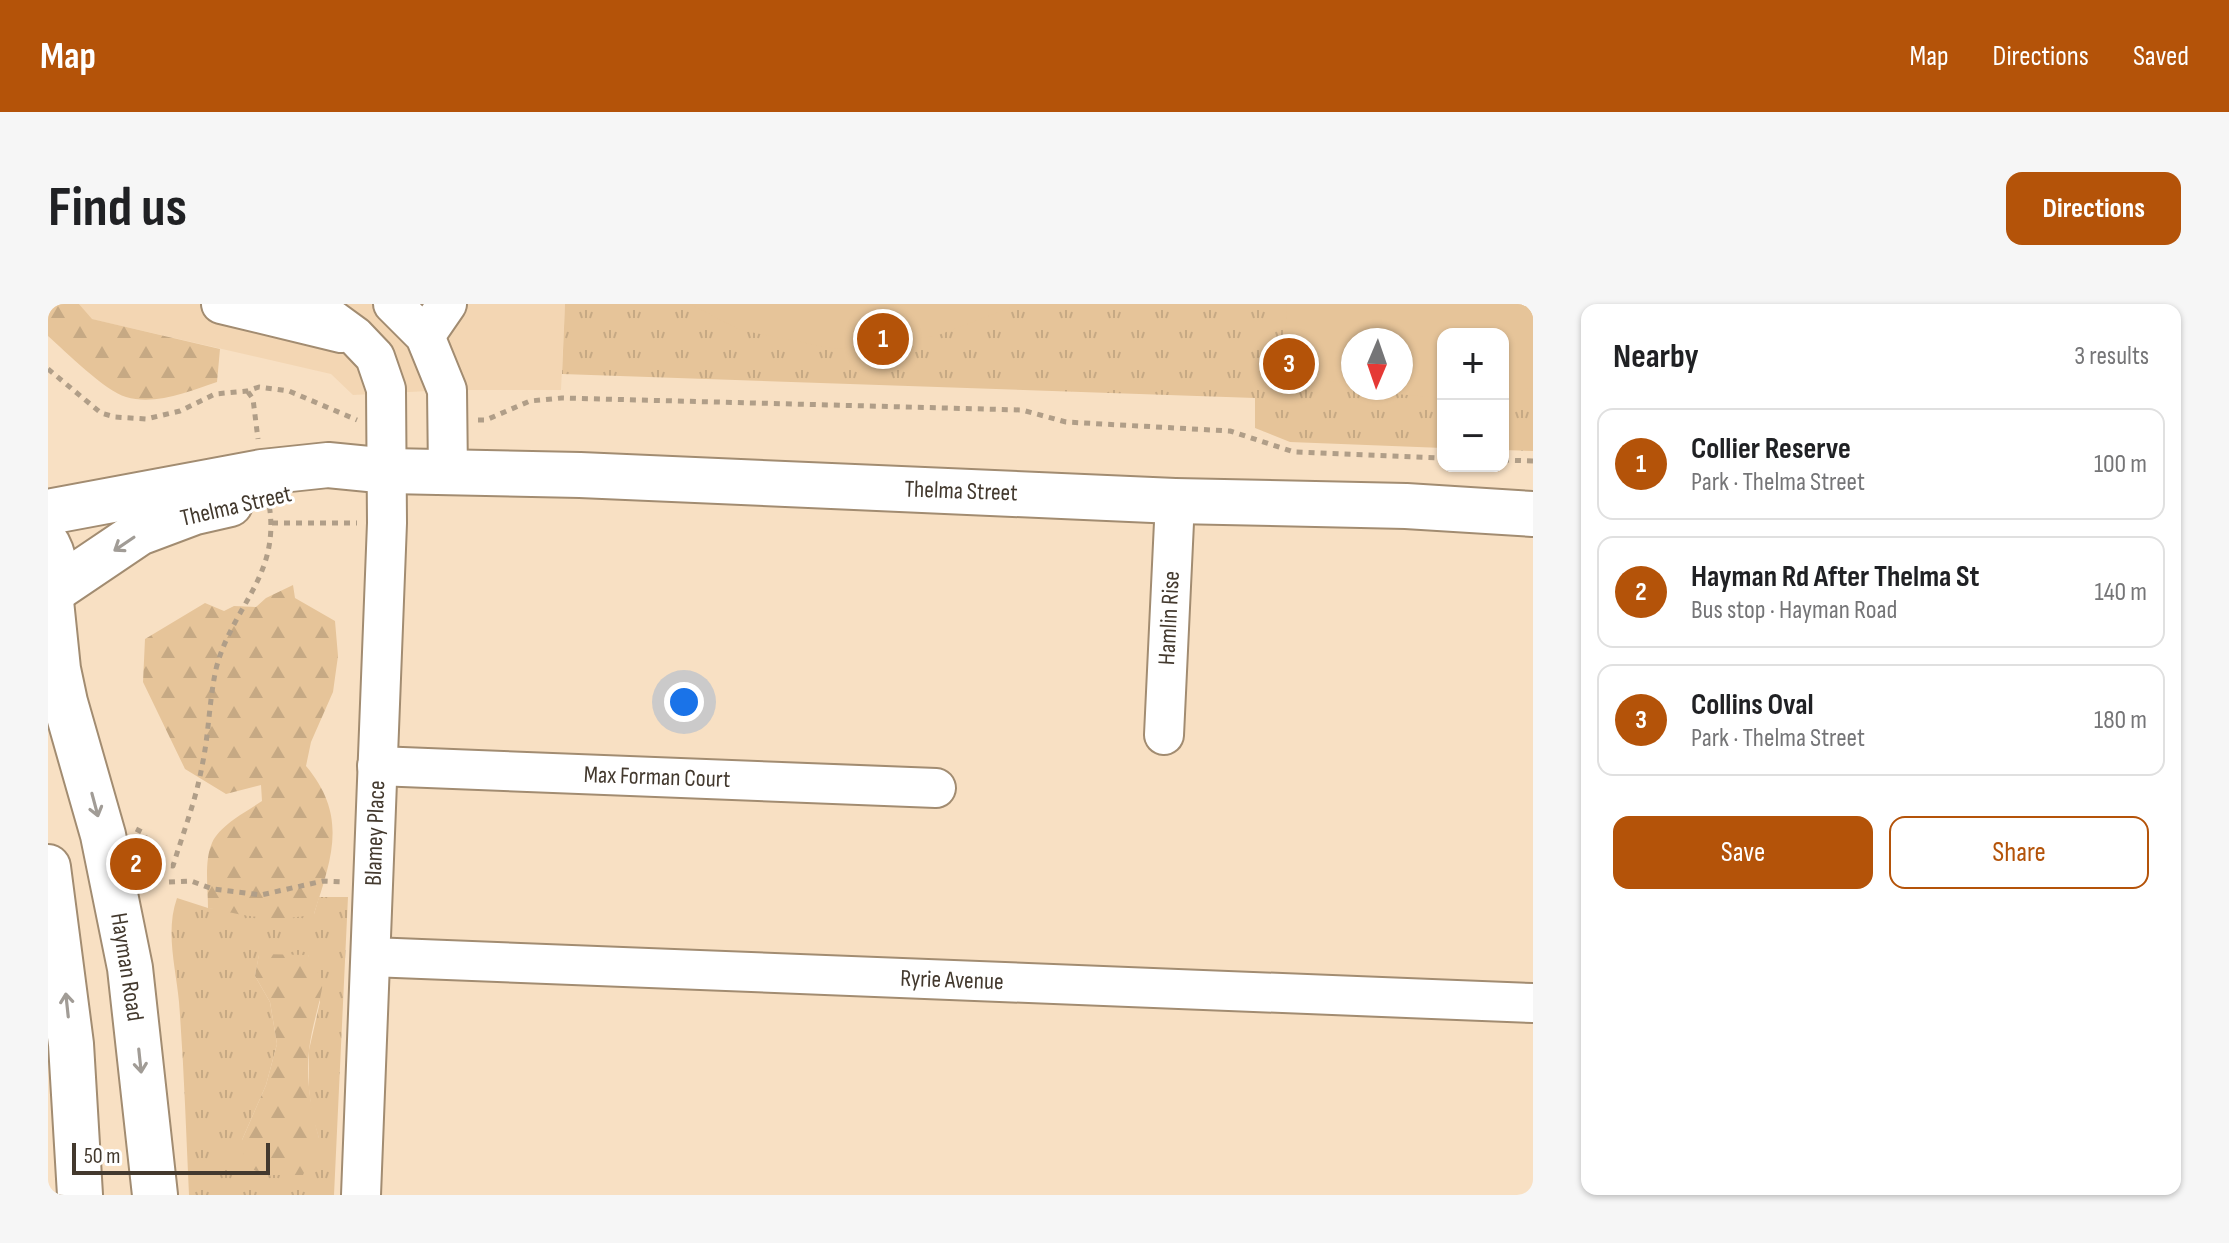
<!DOCTYPE html>
<html lang="en">
<head>
<meta charset="utf-8">
<style>
  body { margin:0; font-family:"Sofia Sans Condensed",sans-serif; background:#f6f6f6; color:#202124 }
  .controls { position:absolute; right:24px; top:24px; display:grid; overflow:hidden; border-radius:16px; box-shadow:0 2px 6px #0004 }
  .controls button { width:72px; height:72px; display:grid; place-items:center; padding:0; border:0; border-bottom:2px solid #e0e0e0; background:#fff; color:#202124; font:40px sans-serif }
  .compass { position:absolute; left:1293px; top:24px; width:72px; height:72px; border-radius:50%; background:#fff; box-shadow:0 2px 6px #0004; rotate:182deg }
  .scale { position:absolute; left:24px; bottom:20px; width:198px; box-sizing:border-box; padding-left:8px; border:4px solid #43392e; border-top:0; font-size:22px; line-height:28px; white-space:nowrap; color:#43392e; -webkit-text-stroke:6px #fff; paint-order:stroke }
  .you { position:absolute; left:636px; top:398px; width:28px; height:28px; margin:-20px; border:6px solid #fff; border-radius:50%; background:#1a73e8; box-shadow:0 0 0 12px #1a73e833 }
  .badge { display:grid; place-items:center; width:52px; height:52px; border-radius:50%; background:#b45309; color:#fff; font-size:26px; font-weight:700 }
  .pin { position:absolute; translate:-50% -50%; border:4px solid #fff; box-shadow:0 2px 8px #0006 }
  .list { margin:0; padding:0; list-style:none }
  h2 { display:flex; justify-content:space-between; align-items:center; height:104px; margin:0; padding:0 32px; font-size:34px }
  h2 small { font-size:26px; font-weight:400; color:#757577 }
  .list li { display:grid; grid-template-columns:52px 1fr auto; gap:24px; align-items:center; box-sizing:border-box; height:112px; margin:0 16px 16px; padding:0 16px; border:2px solid #e0e0e0; border-radius:16px }
  .list b { display:block; font-size:30px; white-space:nowrap }
  .list p { margin:0; font-size:26px; white-space:nowrap; color:#757577 }
  .list em { font-size:26px; font-style:normal; color:#757577 }
  .actions { display:flex; gap:16px; padding:24px 32px }
  .actions a { flex:1; padding:18px 0; border:2px solid #b45309; border-radius:16px; text-align:center; font-size:28px; color:#b45309 }
  .actions .main { background:#b45309; color:#fff }
  .map { position:relative; flex:none; width:1485px; height:891px; overflow:hidden; border-radius:16px }
  header { display:flex; align-items:center; gap:48px; box-sizing:border-box; height:112px; padding:0 40px; background:#b45309; color:#fff }
  header strong { font-size:38px }
  nav { display:flex; gap:44px; margin-inline-start:auto; font-size:28px }
  .intro { display:flex; align-items:center; justify-content:space-between; box-sizing:border-box; height:192px; padding:0 48px }
  h1 { margin:0; font-size:56px }
  .button { padding:20px 36px; border-radius:16px; background:#b45309; color:#fff; font-size:28px; font-weight:700 }
  main { display:flex; gap:48px; padding:0 48px }
  aside { flex:1; background:#fff; border-radius:16px; box-shadow:0 2px 6px #0004 }
  .map>svg:first-child { display:block }
  .built { fill:#f3d6b3 }
  .grass { fill:url(#grass-tufts); fill-rule:evenodd }
  .forest { fill:url(#forest-firs) }
  .garden { fill:#e6c499 }
  .lines { fill:none; stroke-linecap:round; stroke-linejoin:round }
  .minor-casing { stroke:#a28c71; stroke-width:42 }
  .major-casing { stroke:#a28c71; stroke-width:48 }
  .path { stroke:#b09e88; stroke-width:5; stroke-dasharray:6 6; stroke-linecap:butt }
  .minor { stroke:#fff; stroke-width:38 }
  .major { stroke:#fff; stroke-width:44 }
  .oneway { stroke:#a19c96 }
  .labels { text-anchor:middle; dominant-baseline:central; stroke-width:6; stroke-linejoin:round; paint-order:stroke }
  .street-label { font-size:24px; fill:#43392e; stroke:#fff }
</style>
</head>
<body>
<header>
<strong>Map</strong>
<nav><a>Map</a><a>Directions</a><a>Saved</a></nav>
</header>
<div class="intro"><h1>Find us</h1><a class="button">Directions</a></div>
<main>
<div class="map">
<svg width="1485" height="891" viewBox="0 0 1485 891">
  <defs>
    <pattern id="grass-tufts" width="24" height="20" patternUnits="userSpaceOnUse" patternTransform="scale(2)"><rect width="24" height="20" fill="#e6c499"/><path d="M3 7l-1-3M5 7V3M7 7l1-3M15 17l-1-3M17 17v-4M19 17l1-3" fill="none" stroke="#c6a984"/></pattern>
    <pattern id="forest-firs" width="22" height="20" patternUnits="userSpaceOnUse" patternTransform="scale(2)"><rect width="22" height="20" fill="#e6c499"/><path d="M5 1l3.5 6h-7zM16 11l3.5 6h-7z" fill="#c6a984"/></pattern>
  </defs>
  <rect width="100%" height="100%" fill="#f8e0c3"/>
  <!-- built -->
  <path class="built" d="M 31,0 L 517,0 L 513,86 L 399,86 L 305,91 L 283,70 L 43,15 Z"/>
  <!-- grass -->
  <g class="grass">
    <path d="M 517,0 L 1485,0 L 1485,147 L 1455,146 L 1455,30 L 1395,30 L 1395,144 L 1242,138 L 1207,124 L 1207,94 L 514,70 ZM 1305,36 L 1353,36 L 1353,84 L 1305,84 Z"/>
    <path d="M 271,593 L 300,593 L 286,891 L 141,891 C 138,827 136,762 131,698 C 128,664 117,628 129,594 L 160,604 L 266,610 ZM 211,651 L 260,651 L 272,698 L 261,746 L 261,785 L 264,811 L 271,834 L 194,836 L 218,781 L 229,740 L 222,698 L 207,672 Z"/>
  </g>
  <!-- forest -->
  <g class="forest">
    <path d="M 0,0 L 31,0 L 44,15 L 172,45 L 169,78 C 142,87 107,102 78,93 C 57,87 18,48 0,32 Z"/>
    <path d="M 245,281 L 247,294 L 287,317 L 290,352 L 285,388 L 263,438 L 258,462 C 300,512 284,553 266,610 C 226,619 199,612 160,604 C 160,585 156,557 164,539 C 172,521 198,508 214,497 L 213,481 L 178,490 L 137,465 L 95,378 L 97,335 L 157,299 L 176,307 L 186,302 L 208,303 L 218,294 Z"/>
    <path d="M 211,650 L 260,651 L 275,678 C 272,701 263,724 261,747 C 258,776 263,806 271,834 L 255,871 L 215,871 L 196,860 L 194,836 L 218,781 L 229,740 L 222,698 L 207,672 Z"/>
  </g>
  <!-- garden -->
  <g class="garden">
    <path d="M 642,0 L 972,0 L 888,32 L 788,45 L 692,26 Z"/>
    <path d="M 1239,0 L 1485,0 L 1485,85 L 1455,84 L 1455,30 L 1395,30 L 1395,94 L 1324,88 L 1320,84 L 1353,84 L 1353,36 L 1305,36 L 1305,78 L 1235,75 Z"/>
  </g>
  <g class="lines">
    <!-- minor casing -->
    <g class="minor-casing">
      <g id="minor">
        <path d="M 173,0 L 293,29"/>
        <path d="M 263,0 L 307,32 L 327,53 L 338,85 L 339,219 L 313,891"/>
        <path d="M 345,0 L 377,32 L 399,86 L 400,169"/>
        <path d="M 377,32 L 399,0"/>
        <path d="M 1116,431 L 1127,197"/>
        <path d="M 329,462 L 888,484"/>
        <path d="M 323,653 L 1485,699"/>
      </g>
    </g>
    <!-- major casing -->
    <g class="major-casing">
      <g id="major">
        <path d="M 0,208 L 214,168 L 280,161 L 341,167 L 532,171 L 1127,197 L 1358,202 L 1485,210"/>
        <path d="M 0,241 C 9,258 10,283 0,301"/>
        <path d="M 5,287 L 91,229 L 147,208 L 182,200"/>
        <path d="M 3,297 L 10,365 L 17,398 L 55,531 L 82,664 L 107,891"/>
        <path d="M 0,563 L 23,740 L 32,891"/>
      </g>
    </g>
    <!-- path -->
    <g class="path">
      <path d="M 0,65 L 53,109 L 67,113 L 98,115 L 132,107 L 167,90 L 199,87 L 211,83 L 241,87 L 309,116"/>
      <path d="M 200,88 L 205,95 L 210,135"/>
      <path d="M 430,116 L 438,116 L 482,97 L 514,94 L 974,106 L 1018,118 L 1182,127 L 1246,148 L 1395,154"/>
      <path d="M 1455,156 L 1485,157"/>
      <path d="M 224,219 L 309,219"/>
      <path d="M 88,525 L 96,529 L 104,560 L 125,562 C 135,529 148,496 154,462 C 161,430 161,397 168,365 C 184,302 233,272 221,200"/>
      <path d="M 121,578 L 143,577 L 165,585 L 213,591 L 275,577 L 297,578"/>
    </g>
    <!-- minor -->
    <use href="#minor" class="minor"/>
    <!-- major -->
    <use href="#major" class="major"/>
  </g>
  <!-- one-way arrows -->
  <defs><path id="oneway-shaft" d="M-6 0H5M1.5-3L5.5 0L1.5 3" fill="none" stroke-width="1.6" stroke-linecap="round" stroke-linejoin="round" transform="scale(2)"/></defs>
  <g class="oneway">
    <use href="#oneway-shaft" transform="translate(76 240) rotate(146)"/>
    <use href="#oneway-shaft" transform="translate(47 501) rotate(75)"/>
    <use href="#oneway-shaft" transform="translate(19 701) rotate(-96)"/>
    <use href="#oneway-shaft" transform="translate(92 757) rotate(84)"/>
  </g>
  <g class="labels">
    <!-- street labels -->
    <g class="street-label">
      <text transform="translate(913 187) rotate(2)">Thelma Street</text>
      <text transform="translate(188 202) rotate(-13)">Thelma Street</text>
      <text transform="translate(1121 314) rotate(-87)">Hamlin Rise</text>
      <text transform="translate(609 473) rotate(2)">Max Forman Court</text>
      <text transform="translate(327 529) rotate(-88)">Blamey Place</text>
      <text transform="translate(79 663) rotate(81)">Hayman Road</text>
      <text transform="translate(904 676) rotate(2)">Ryrie Avenue</text>
    </g>
  </g>
</svg>
<div class="controls">
<button>+</button>
<button>−</button>
</div>
<svg class="compass" viewBox="-18 -18 36 36"><path d="M0-13l5 13h-10z" fill="#e53935"/><path d="M0 13l5-13h-10z" fill="#757577"/></svg>
<div class="scale">50 m</div>
<div class="you"></div>
<div class="pin badge" style="left:835px;top:35px">1</div>
<div class="pin badge" style="left:88px;top:560px">2</div>
<div class="pin badge" style="left:1241px;top:60px">3</div>
</div>
<aside>
<h2>Nearby<small>3 results</small></h2>
<ul class="list">
<li><span class="badge">1</span><div><b>Collier Reserve</b><p>Park · Thelma Street</p></div><em>100 m</em></li>
<li><span class="badge">2</span><div><b>Hayman Rd After Thelma St</b><p>Bus stop · Hayman Road</p></div><em>140 m</em></li>
<li><span class="badge">3</span><div><b>Collins Oval</b><p>Park · Thelma Street</p></div><em>180 m</em></li>
</ul>
<div class="actions"><a class="main">Save</a><a>Share</a></div>
</aside>
</main>
</body>
</html>
